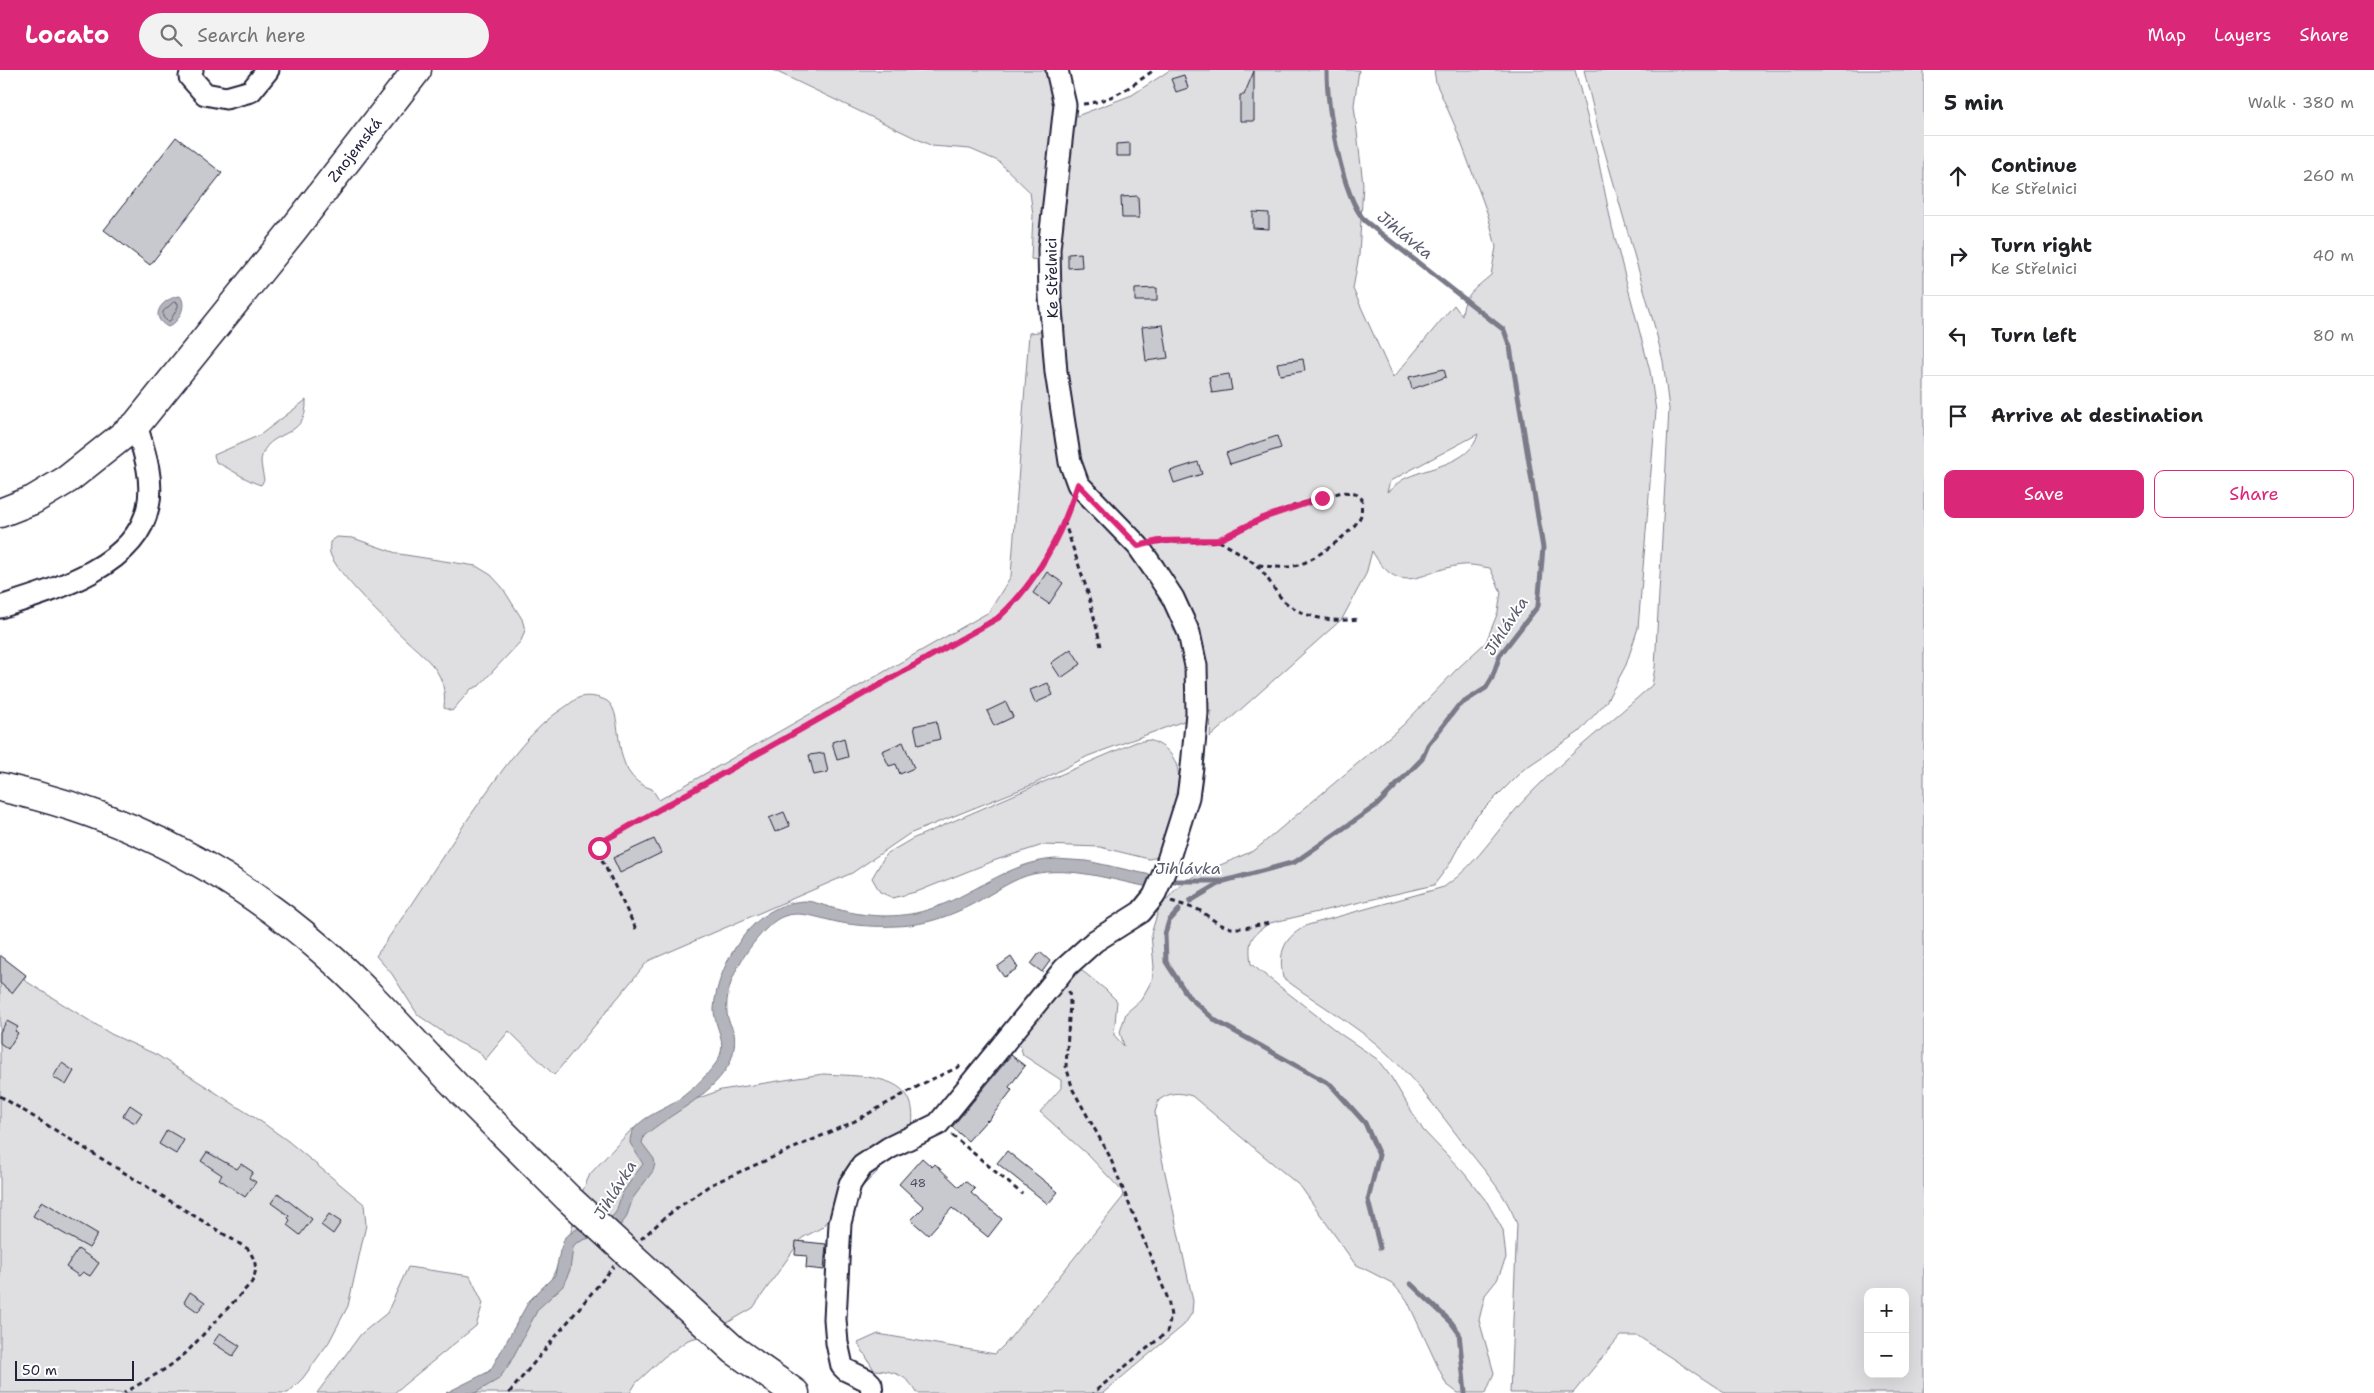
<!DOCTYPE html>
<html lang="en">
<head>
<meta charset="utf-8">
<style>
  body { margin:0; font-family:"Shantell Sans",sans-serif; background:#f2f2f2; color:#202124 }
  .controls { position:absolute; right:15px; bottom:15px; display:grid; overflow:hidden; border-radius:10px; box-shadow:0 5px 20px #0002 }
  .controls button { width:45px; height:45px; display:grid; place-items:center; padding:0; border:0; border-bottom:1px solid #e0e0e0; background:#fff; color:#202124; font:25px sans-serif }
  .scale { position:absolute; left:15px; bottom:12px; width:119px; box-sizing:border-box; padding-left:5px; border:2px solid #22223b; border-top:0; font-size:14px; line-height:18px; white-space:nowrap; color:#22223b; -webkit-text-stroke:4px #fff; paint-order:stroke }
  .stop { position:absolute; width:15px; height:15px; margin:-11px; border:4px solid #db2777; border-radius:50%; background:#fff }
  .stop.end { background:#db2777; border-color:#fff; box-shadow:0 1px 5px #0008 }
  .list { margin:0; padding:0; list-style:none }
  h2 { display:flex; justify-content:space-between; align-items:center; height:65px; margin:0; padding:0 20px; font-size:21px }
  h2 small { font-size:16px; font-weight:400; color:#757577 }
  .list li { display:grid; grid-template-columns:32px 1fr auto; gap:15px; align-items:center; box-sizing:border-box; height:80px; padding:0 20px; border-top:1px solid #e0e0e0 }
  .list b { display:block; font-size:19px; white-space:nowrap }
  .list p { margin:0; font-size:16px; white-space:nowrap; color:#757577 }
  .list em { font-size:16px; font-style:normal; color:#757577 }
  .actions { display:flex; gap:10px; padding:15px 20px }
  .actions a { flex:1; padding:11px 0; border:1px solid #db2777; border-radius:10px; text-align:center; font-size:18px; color:#db2777 }
  .actions .main { background:#db2777; color:#fff }
  .icon { flex:none; width:28px; height:28px; fill:none; stroke:currentColor; stroke-width:2; stroke-linecap:round; stroke-linejoin:round }
  .map { position:relative; flex:none; width:1924px; height:1323px; overflow:hidden }
  header { display:flex; align-items:center; gap:30px; box-sizing:border-box; height:70px; padding:0 25px; background:#db2777; color:#fff }
  header strong { font-size:24px }
  nav { display:flex; gap:28px; margin-inline-start:auto; font-size:18px }
  .search { width:350px; height:45px; background:#f2f2f2; display:flex; align-items:center; gap:12px; box-sizing:border-box; padding:0 18px; border-radius:28px; color:#757577; font-size:19px }
  main { display:flex }
  aside { flex:1; background:#fff }
  .map>svg:first-child { display:block }
  .green { fill:#dfdfe2; stroke:#80808e; fill-rule:evenodd }
  .water { fill:#b4b4bc; stroke:#7a7a88 }
  .lines { fill:none; stroke-linecap:round; stroke-linejoin:round }
  .shore { stroke:#5c5c6f; stroke-width:1 }
  .stream { stroke:#7a7a88; stroke-width:5 }
  .building { fill:#c8c8cf; stroke:#22223b }
  .minor-casing { stroke:#22223b; stroke-width:25 }
  .major-casing { stroke:#22223b; stroke-width:31 }
  .path { stroke:#22223b; stroke-width:3; stroke-dasharray:5 4; stroke-linecap:butt }
  .minor { stroke:#fff; stroke-width:21 }
  .major { stroke:#fff; stroke-width:28 }
  .major-bridge-casing { stroke:#22223b; stroke-width:31; stroke-linecap:butt }
  .major-bridge { stroke:#fff; stroke-width:28 }
  .route { stroke:#db2777; stroke-width:6 }
  .labels { text-anchor:middle; dominant-baseline:central; stroke-width:4; stroke-linejoin:round; paint-order:stroke }
  .number-label { font-size:12px; fill:#4c4c60 }
  .street-label { font-size:15px; fill:#22223b; stroke:#fff }
  .water-label { font-size:16px; font-style:italic; fill:#5c5c6f; stroke:#fff }
</style>
</head>
<body>
<header>
<strong>Locato</strong>
<div class="search"><svg class="icon" aria-label="search" viewBox="0 0 24 24"><circle cx="10" cy="10" r="6"/><path d="M15 15l6 6"/></svg>Search here</div>
<nav><a>Map</a><a>Layers</a><a>Share</a></nav>
</header>
<main>
<div class="map">
<svg width="1924" height="1323" viewBox="0 0 1924 1323">
  <rect width="100%" height="100%" fill="#fff"/>
  <filter id="ink" filterUnits="userSpaceOnUse"><feTurbulence type="fractalNoise" baseFrequency=".02" numOctaves="2"/><feDisplacementMap in="SourceGraphic" scale="10" xChannelSelector="R" yChannelSelector="G"/><feConvolveMatrix kernelMatrix="1 2 1 2 8 2 1 2 1" color-interpolation-filters="sRGB"/></filter>
  <g filter="url(#ink)">
    <!-- green -->
    <g class="green">
      <path d="M 773,0 L 1050,0 L 1058,29 L 1044,191 L 1031,189 L 1033,145 L 1030,122 L 998,91 L 970,79 L 932,76 Z"/>
      <path d="M 1170,0 L 1359,0 L 1354,35 L 1363,114 L 1359,185 L 1353,219 L 1393,308 L 1454,235 L 1462,246 C 1463,225 1476,218 1491,205 L 1496,177 L 1488,145 L 1455,56 L 1436,13 L 1434,0 L 1575,0 L 1597,84 L 1612,157 L 1650,301 L 1656,341 L 1638,558 L 1626,595 L 1606,632 L 1579,662 L 1524,699 L 1473,750 L 1449,795 L 1434,815 L 1270,853 C 1250,866 1248,870 1251,894 L 1339,963 L 1377,989 L 1391,1007 L 1423,1060 L 1464,1103 L 1487,1132 L 1503,1160 L 1506,1188 L 1497,1210 L 1485,1225 L 1479,1250 L 1494,1303 L 1486,1323 L 1458,1323 L 1446,1314 L 1407,1230 L 1392,1213 L 1355,1194 L 1301,1117 L 1192,1026 C 1178,1022 1171,1022 1159,1030 L 1155,1042 L 1159,1075 L 1193,1231 L 1192,1243 L 1184,1255 L 1103,1323 L 917,1323 C 907,1305 894,1301 874,1300 L 858,1273 L 878,1264 L 995,1284 L 1006,1273 L 1123,1127 L 1122,1121 L 1090,1087 L 1040,1042 L 1061,1018 L 1061,1010 L 1023,985 L 1019,972 L 1072,904 L 1080,899 L 1106,920 L 1117,931 L 1114,965 L 1124,976 L 1120,962 L 1126,943 L 1141,930 L 1152,910 L 1154,897 L 1151,864 L 1159,838 L 1176,819 L 1195,806 L 1255,780 L 1402,656 L 1456,600 L 1486,572 L 1498,542 L 1501,522 L 1490,498 C 1482,497 1472,494 1463,495 C 1424,498 1401,532 1372,481 L 1366,504 L 1342,549 L 1210,667 L 1211,641 L 1088,686 L 1034,714 L 909,764 L 852,803 L 648,891 L 554,1005 L 509,961 L 485,990 L 480,983 L 456,971 L 418,945 L 392,904 L 376,886 C 414,832 448,776 486,723 C 509,691 532,658 565,637 C 570,634 576,628 581,627 C 588,625 600,627 607,631 C 627,644 606,705 652,719 L 659,730 L 989,542 L 1011,506 L 1029,263 L 1065,259 L 1056,172 L 1074,47 L 1132,25 ZM 1478,364 C 1471,395 1425,397 1402,410 C 1397,413 1392,419 1387,422 L 1390,411 Z"/>
      <path d="M 1584,0 L 1924,0 L 1924,1323 L 1725,1323 L 1638,1266 L 1620,1266 L 1573,1323 L 1510,1323 L 1517,1154 C 1507,1126 1487,1104 1469,1081 C 1437,1039 1404,993 1361,962 C 1336,943 1308,927 1283,908 C 1278,881 1284,867 1308,855 L 1444,817 C 1480,793 1501,752 1532,722 C 1570,683 1612,651 1652,615 L 1655,597 L 1669,339 L 1663,291 L 1655,258 L 1598,58 ZM 1868,1222 L 1905,1222 L 1905,1304 L 1868,1304 Z"/>
      <path d="M 306,330 C 308,372 266,357 261,390 C 261,396 263,404 264,410 L 261,415 C 249,412 229,398 216,392 L 214,385 L 260,365 Z"/>
      <path d="M 337,467 L 353,468 L 399,484 L 476,496 L 491,505 L 502,517 L 522,549 L 525,560 L 521,571 L 479,616 L 471,619 L 452,641 L 444,638 C 448,602 428,591 405,569 C 389,554 335,502 330,483 C 329,480 330,475 330,472 Z"/>
      <path d="M 1149,670 C 1202,687 1171,752 1158,787 L 1149,789 L 1100,777 L 1043,775 L 996,790 L 919,821 L 893,828 L 880,822 L 872,808 L 886,784 L 912,769 L 1136,672 Z"/>
      <path d="M 0,886 L 26,906 L 24,910 L 111,964 L 157,985 L 263,1053 L 288,1071 L 364,1134 L 366,1155 L 348,1236 L 329,1272 L 303,1308 L 288,1323 L 0,1323 Z"/>
      <path d="M 823,1004 C 871,1007 928,1003 909,1070 L 821,1158 L 802,1168 L 753,1238 L 708,1264 L 688,1270 L 664,1287 L 636,1313 L 630,1323 L 466,1323 L 503,1287 L 532,1250 L 569,1171 L 577,1134 L 590,1104 L 631,1060 L 677,1036 L 721,1020 Z"/>
      <path d="M 408,1197 L 470,1206 L 483,1233 L 476,1256 L 394,1323 L 317,1323 L 361,1264 L 387,1243 Z"/>
    </g>
    <!-- water -->
    <g class="water">
      <path d="M 180,226 C 188,236 178,253 168,257 C 147,246 163,228 180,226 Z"/>
      <path d="M 1055,789 L 1087,791 L 1151,805 L 1149,817 C 1111,810 1072,796 1033,804 C 1015,808 998,820 982,829 C 956,844 928,855 897,856 C 877,857 856,856 837,852 C 813,847 790,835 769,856 C 748,876 724,911 727,942 C 727,950 732,956 734,963 C 736,973 733,988 728,996 C 708,1029 672,1042 644,1066 L 642,1073 L 654,1089 L 655,1094 L 653,1101 L 633,1128 L 626,1148 L 619,1157 L 602,1166 L 586,1169 L 575,1174 L 573,1178 L 570,1200 L 563,1216 L 538,1239 L 510,1293 L 499,1309 L 475,1323 L 446,1323 L 490,1301 L 529,1231 L 555,1205 L 560,1181 L 565,1167 L 577,1159 L 610,1149 L 616,1142 L 622,1123 L 643,1094 L 630,1073 C 630,1068 631,1063 634,1059 C 642,1048 660,1041 672,1034 C 688,1024 705,1008 716,993 C 730,972 714,959 714,939 C 715,919 724,895 735,878 C 751,853 773,833 804,831 C 815,831 826,837 837,839 C 865,847 899,849 927,840 C 972,827 1007,792 1055,789 Z"/>
    </g>
    <g class="lines">
      <!-- shore -->
      <path class="shore" d="M 174,232 L 178,233 L 178,237 L 170,251 L 167,251 L 163,247 L 163,242 Z"/>
      <!-- stream -->
      <g class="stream">
        <path d="M 1167,811 L 1224,811 L 1295,792 L 1377,735 L 1422,689 L 1428,675 L 1458,636 L 1486,618 L 1492,608 L 1500,585 L 1538,536 L 1543,478 L 1510,277 L 1504,260 L 1365,151 C 1341,124 1327,37 1327,0"/>
        <path d="M 1190,831 L 1222,812"/>
        <path d="M 1179,840 L 1169,851 L 1165,864 L 1166,892 L 1188,926 L 1216,951 L 1331,1015 L 1365,1053 L 1379,1085 L 1368,1130 L 1380,1178"/>
        <path d="M 1411,1214 L 1451,1252 L 1459,1263 L 1465,1323"/>
      </g>
    </g>
    <!-- building -->
    <g class="building">
      <path d="M 1254,1 L 1254,51 L 1240,51 L 1240,25 L 1244,25 Z"/>
      <path d="M 1184,5 L 1188,18 L 1176,22 L 1171,9 Z"/>
      <path d="M 176,67 L 222,103 L 150,195 L 104,160 Z"/>
      <path d="M 1130,73 L 1130,86 L 1116,86 L 1116,74 Z"/>
      <path d="M 1138,126 L 1139,148 L 1122,148 L 1121,127 Z"/>
      <path d="M 1253,142 L 1269,143 L 1269,159 L 1253,158 Z"/>
      <path d="M 1081,183 L 1082,197 L 1068,198 L 1068,184 Z"/>
      <path d="M 1157,218 L 1157,231 L 1135,231 L 1135,219 Z"/>
      <path d="M 1163,255 L 1168,288 L 1146,291 L 1142,257 Z"/>
      <path d="M 1303,289 L 1305,301 L 1280,305 L 1277,293 Z"/>
      <path d="M 1444,299 L 1446,307 L 1412,319 L 1409,307 Z"/>
      <path d="M 1229,304 L 1232,320 L 1212,323 L 1209,307 Z"/>
      <path d="M 1277,366 L 1281,378 L 1230,394 L 1226,383 Z"/>
      <path d="M 1198,392 L 1202,404 L 1174,413 L 1170,401 Z"/>
      <path d="M 1047,502 L 1063,513 L 1049,534 L 1033,523 Z"/>
      <path d="M 1071,579 L 1081,594 L 1061,608 L 1051,593 Z"/>
      <path d="M 1048,613 L 1053,625 L 1035,633 L 1030,620 Z"/>
      <path d="M 1006,632 L 1013,647 L 994,656 L 987,641 Z"/>
      <path d="M 936,651 L 940,669 L 918,675 L 914,656 Z"/>
      <path d="M 844,668 L 848,687 L 837,690 L 832,672 Z"/>
      <path d="M 903,672 L 914,698 L 900,704 L 896,694 L 889,696 L 882,681 Z"/>
      <path d="M 824,683 L 828,702 L 814,705 L 809,685 Z"/>
      <path d="M 784,742 L 790,756 L 775,762 L 769,748 Z"/>
      <path d="M 654,769 L 661,783 L 620,803 L 613,788 Z"/>
      <path d="M 1040,882 L 1050,891 L 1042,902 L 1031,894 Z"/>
      <path d="M 0,885 L 26,905 L 12,923 L 0,913 Z"/>
      <path d="M 1011,887 L 1018,898 L 1004,907 L 997,897 Z"/>
      <path d="M 7,951 L 18,957 L 15,961 L 18,963 L 8,979 L 0,973 L 0,962 Z"/>
      <path d="M 1011,985 L 1025,996 L 1009,1017 L 1012,1020 L 988,1051 L 987,1050 L 968,1071 L 952,1057 Z"/>
      <path d="M 62,993 L 74,1001 L 66,1015 L 53,1007 Z"/>
      <path d="M 130,1035 L 142,1043 L 135,1053 L 123,1046 Z"/>
      <path d="M 167,1060 L 184,1070 L 176,1084 L 159,1074 Z"/>
      <path d="M 1007,1081 L 1058,1122 L 1048,1134 L 997,1093 Z"/>
      <path d="M 207,1082 L 237,1099 L 241,1094 L 253,1102 L 249,1108 L 256,1112 L 245,1127 L 219,1109 L 222,1105 L 201,1091 Z"/>
      <path d="M 922,1088 L 932,1097 L 935,1094 L 959,1117 L 965,1111 L 975,1119 L 971,1123 L 1002,1149 L 988,1167 L 952,1138 L 928,1165 L 911,1150 L 924,1137 L 899,1114 Z"/>
      <path d="M 278,1123 L 312,1149 L 300,1165 L 287,1155 L 290,1150 L 288,1148 L 289,1146 L 271,1133 Z"/>
      <path d="M 42,1131 L 98,1164 L 89,1178 L 33,1146 Z"/>
      <path d="M 329,1144 L 341,1152 L 333,1164 L 321,1155 Z"/>
      <path d="M 796,1171 L 826,1174 L 824,1200 L 806,1198 L 807,1186 L 795,1185 Z"/>
      <path d="M 78,1179 L 99,1193 L 90,1206 L 83,1202 L 79,1206 L 66,1197 Z"/>
      <path d="M 190,1222 L 205,1232 L 198,1242 L 184,1232 Z"/>
      <path d="M 220,1263 L 240,1276 L 233,1286 L 213,1273 Z"/>
    </g>
    <g class="lines">
      <!-- minor casing -->
      <g class="minor-casing">
        <g id="minor">
          <path d="M 192,0 L 190,7 L 205,24 L 226,28 L 251,21 L 268,0"/>
          <path d="M 0,537 C 51,521 136,497 148,437 C 154,409 144,381 136,355"/>
          <path d="M 872,1323 L 871,1314 L 867,1310 L 846,1300 L 842,1296 L 837,1273 L 835,1249 L 840,1153 L 850,1114 L 862,1096 L 889,1078 L 938,1054 L 1065,898 L 1095,871 L 1141,842 L 1154,826 L 1165,800 L 1188,727 L 1192,697 L 1197,643 L 1196,596 L 1189,563 L 1173,528 L 1154,499 L 1138,476 L 1078,414 L 1070,392 L 1056,302 L 1050,227 L 1049,179 L 1065,35 L 1057,0"/>
        </g>
      </g>
      <!-- major casing -->
      <g class="major-casing">
        <g id="major">
          <path d="M 0,443 L 33,430 L 68,409 L 136,355 L 293,160 L 417,0"/>
          <path d="M 0,717 C 121,743 230,799 323,881 C 372,924 416,975 461,1021"/>
          <path d="M 678,1229 L 734,1280 L 795,1323"/>
        </g>
      </g>
      <!-- path -->
      <g class="path">
        <path d="M 1083,34 C 1110,32 1132,16 1154,0"/>
        <path d="M 1064,451 L 1088,523 L 1101,576"/>
        <path d="M 1219,471 C 1231,478 1245,485 1255,494 C 1267,504 1273,520 1284,531 C 1303,548 1333,553 1358,549"/>
        <path d="M 1156,472 L 1218,471 L 1263,448 L 1294,436 L 1342,422 L 1355,423 L 1362,429 C 1361,434 1362,440 1361,445 C 1356,461 1313,491 1298,495 C 1283,499 1270,497 1255,494"/>
        <path d="M 1171,831 L 1199,840 L 1219,854 L 1231,858 L 1244,858 L 1270,853"/>
        <path d="M 636,859 L 599,784 L 599,778 L 605,770 L 997,548 C 1032,518 1055,474 1072,432"/>
        <path d="M 1069,921 L 1070,932 L 1066,996 L 1073,1020 L 1109,1085 L 1168,1229 L 1171,1246 L 1167,1262 L 1093,1323"/>
        <path d="M 0,1026 L 248,1179 C 256,1191 258,1199 252,1212 L 186,1283 L 167,1298 L 124,1323"/>
        <path d="M 952,1065 L 1022,1124"/>
        <path d="M 641,1169 L 668,1145 L 710,1115 L 853,1052 L 926,1012 L 963,995"/>
        <path d="M 509,1323 L 614,1196"/>
      </g>
      <!-- minor -->
      <use href="#minor" class="minor"/>
      <!-- major -->
      <use href="#major" class="major"/>
      <!-- major-bridge casing -->
      <g class="major-bridge-casing">
        <path id="major-bridge" d="M 461,1021 L 568,1128 L 678,1229"/>
      </g>
      <!-- major-bridge -->
      <use href="#major-bridge" class="major-bridge"/>
    </g>
  </g>
  <g class="lines" filter="url(#ink)">
    <!-- route -->
    <path class="route" d="M 599,778 L 605,770 L 998,548 C 1036,514 1062,463 1078,414 L 1138,476 L 1159,471 L 1218,470 L 1263,448 L 1322,428"/>
  </g>
  <g class="labels">
    <!-- number labels -->
    <g class="number-label">
      <text x="918" y="1113">48</text>
    </g>
    <!-- street labels -->
    <g class="street-label">
      <text transform="translate(355 80) rotate(-52)">Znojemská</text>
      <text transform="translate(1052 208) rotate(-91)">Ke Střelnici</text>
    </g>
    <!-- water labels -->
    <g class="water-label">
      <text transform="translate(1405 165) rotate(39)">Jihlávka</text>
      <text transform="translate(1506 556) rotate(-57)">Jihlávka</text>
      <text x="1188" y="798">Jihlávka</text>
      <text transform="translate(615 1120) rotate(-58)">Jihlávka</text>
    </g>
  </g>
</svg>
<div class="controls">
<button>+</button>
<button>−</button>
</div>
<div class="scale">50 m</div>
<div class="stop" style="left:599px;top:778px"></div>
<div class="stop end" style="left:1322px;top:428px"></div>
</div>
<aside>
<h2>5 min<small>Walk · 380 m</small></h2>
<ul class="list">
<li><svg class="icon" aria-label="ahead" viewBox="0 0 24 24"><path d="M12 20V5M6 11l6-6 6 6"/></svg><div><b>Continue</b><p>Ke Střelnici</p></div><em>260 m</em></li>
<li><svg class="icon" aria-label="right" viewBox="0 0 24 24"><path d="M7 20v-9h11M14 6l5 5-5 5"/></svg><div><b>Turn right</b><p>Ke Střelnici</p></div><em>40 m</em></li>
<li><svg class="icon" aria-label="left" viewBox="0 0 24 24"><path d="M17 20v-9H6M10 6l-5 5 5 5"/></svg><div><b>Turn left</b></div><em>80 m</em></li>
<li><svg class="icon" aria-label="arrive" viewBox="0 0 24 24"><path d="M6 21V4h12l-3 4 3 4H6"/></svg><div><b>Arrive at destination</b></div></li>
</ul>
<div class="actions"><a class="main">Save</a><a>Share</a></div>
</aside>
</main>
</body>
</html>
